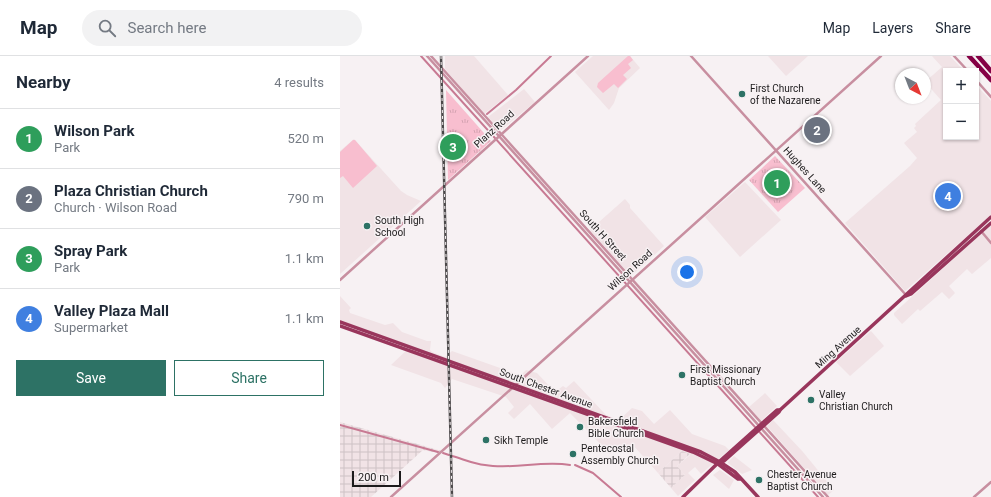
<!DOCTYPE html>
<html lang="en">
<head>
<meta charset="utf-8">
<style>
  body { margin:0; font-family:Roboto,sans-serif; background:#f2f2f3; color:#1f2937 }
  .controls { position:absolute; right:12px; top:12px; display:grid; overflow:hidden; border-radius:0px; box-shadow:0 1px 3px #0004 }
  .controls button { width:36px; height:36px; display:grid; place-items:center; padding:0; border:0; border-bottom:1px solid #e0e1e3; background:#fff; color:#1f2937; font:20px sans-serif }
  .compass { position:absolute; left:555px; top:12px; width:36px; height:36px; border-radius:50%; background:#fff; box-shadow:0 1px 3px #0004; rotate:138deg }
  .scale { position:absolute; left:12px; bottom:10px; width:49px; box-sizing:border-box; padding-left:4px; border:2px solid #1d1b1c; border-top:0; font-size:11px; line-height:14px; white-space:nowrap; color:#1d1b1c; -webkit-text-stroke:3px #f7f1f3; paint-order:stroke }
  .you { position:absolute; left:347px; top:216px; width:14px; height:14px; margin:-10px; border:3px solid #fff; border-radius:50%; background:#1a73e8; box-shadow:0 0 0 6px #1a73e833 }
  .badge { display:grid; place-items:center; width:26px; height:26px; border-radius:50%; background:#2d7265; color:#fff; font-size:13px; font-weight:700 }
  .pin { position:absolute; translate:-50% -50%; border:2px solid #fff; box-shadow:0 1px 4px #0006 }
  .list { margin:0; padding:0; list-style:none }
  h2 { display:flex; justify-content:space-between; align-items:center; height:52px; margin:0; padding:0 16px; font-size:17px }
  h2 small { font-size:13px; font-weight:400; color:#747a83 }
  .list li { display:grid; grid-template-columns:26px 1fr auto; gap:12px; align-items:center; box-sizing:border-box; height:60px; padding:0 16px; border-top:1px solid #e0e1e3 }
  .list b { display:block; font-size:15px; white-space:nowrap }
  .list p { margin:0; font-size:13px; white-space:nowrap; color:#747a83 }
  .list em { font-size:13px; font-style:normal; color:#747a83 }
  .actions { display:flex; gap:8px; padding:12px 16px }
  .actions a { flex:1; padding:9px 0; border:1px solid #2d7265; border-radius:0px; text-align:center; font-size:14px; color:#2d7265 }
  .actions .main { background:#2d7265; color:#fff }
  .icon { flex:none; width:22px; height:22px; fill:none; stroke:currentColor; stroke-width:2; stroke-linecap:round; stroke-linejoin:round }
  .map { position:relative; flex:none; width:651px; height:441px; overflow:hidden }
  header { display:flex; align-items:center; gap:24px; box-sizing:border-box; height:56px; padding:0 20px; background:#fff; border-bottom:1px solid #e0e1e3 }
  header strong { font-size:19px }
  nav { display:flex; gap:22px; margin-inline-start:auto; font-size:14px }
  .search { width:280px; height:36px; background:#f2f2f3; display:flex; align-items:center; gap:10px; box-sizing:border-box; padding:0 14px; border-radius:22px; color:#747a83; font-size:15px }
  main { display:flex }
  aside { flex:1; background:#fff }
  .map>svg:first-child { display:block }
  .built { fill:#f1e3e6 }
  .industrial { fill:url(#industrial-grid) }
  .grass { fill:#f8becf }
  .park { fill:url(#park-tufts) }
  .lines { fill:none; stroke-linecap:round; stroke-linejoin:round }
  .canal { stroke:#c87a93; stroke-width:2 }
  .minor { stroke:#c88fa0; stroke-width:2.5 }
  .major { stroke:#99365c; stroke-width:3.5 }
  .highway { stroke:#850145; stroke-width:4.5 }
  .rail-casing { stroke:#4a4748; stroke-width:2.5 }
  .rail { stroke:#f7f1f3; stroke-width:1; stroke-dasharray:3; stroke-linecap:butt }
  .poi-dot { fill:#2d7265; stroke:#f7f1f3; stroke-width:1.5 }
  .labels { text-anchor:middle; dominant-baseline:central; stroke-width:3; stroke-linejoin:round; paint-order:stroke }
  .poi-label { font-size:10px; fill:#1d1b1c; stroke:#f7f1f3; text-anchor:start }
  .street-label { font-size:10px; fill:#1d1b1c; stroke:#f7f1f3 }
</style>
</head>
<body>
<header>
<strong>Map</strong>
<div class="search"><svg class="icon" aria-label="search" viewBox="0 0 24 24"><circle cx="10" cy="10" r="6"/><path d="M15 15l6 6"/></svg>Search here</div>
<nav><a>Map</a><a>Layers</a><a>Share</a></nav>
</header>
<main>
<aside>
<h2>Nearby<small>4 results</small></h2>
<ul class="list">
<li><span class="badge" style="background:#2e9e5b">1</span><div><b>Wilson Park</b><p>Park</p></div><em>520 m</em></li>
<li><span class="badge" style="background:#6b7280">2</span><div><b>Plaza Christian Church</b><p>Church · Wilson Road</p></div><em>790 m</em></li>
<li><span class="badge" style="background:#2e9e5b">3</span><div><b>Spray Park</b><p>Park</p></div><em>1.1 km</em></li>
<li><span class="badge" style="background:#3f7fe0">4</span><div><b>Valley Plaza Mall</b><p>Supermarket</p></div><em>1.1 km</em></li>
</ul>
<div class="actions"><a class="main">Save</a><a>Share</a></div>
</aside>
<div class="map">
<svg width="651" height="441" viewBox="0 0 651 441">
  <defs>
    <pattern id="industrial-grid" width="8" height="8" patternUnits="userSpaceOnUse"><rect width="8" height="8" fill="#f1e3e6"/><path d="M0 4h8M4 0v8" fill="none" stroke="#cec2c5"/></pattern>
    <pattern id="park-tufts" width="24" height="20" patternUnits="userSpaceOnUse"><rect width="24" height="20" fill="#f8becf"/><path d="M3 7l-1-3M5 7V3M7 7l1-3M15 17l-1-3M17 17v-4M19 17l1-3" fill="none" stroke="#d4a3b1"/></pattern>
  </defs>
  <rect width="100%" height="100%" fill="#f7f1f3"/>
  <!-- built -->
  <g class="built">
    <path d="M 105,0 L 134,0 L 168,39 L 144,58 L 105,13 Z"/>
    <path d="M 253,0 L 290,0 L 300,12 L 279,32 L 274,47 L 269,54 L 235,16 Z"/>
    <path d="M 428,0 L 468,0 L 446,20 Z"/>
    <path d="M 592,0 L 610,0 L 624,15 L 606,15 L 606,81 L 636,81 L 636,29 L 651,45 L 651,159 L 565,235 L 505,167 L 570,110 L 577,102 L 564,87 L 577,76 L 574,72 L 576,70 L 575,68 L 601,44 L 585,26 L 602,11 Z"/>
    <path d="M 184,33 L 195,46 L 160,75 L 148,61 Z"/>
    <path d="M 14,83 L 61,135 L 67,139 L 81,145 L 0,218 L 0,95 Z"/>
    <path d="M 405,126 L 441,164 L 400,201 L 365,161 Z"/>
    <path d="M 285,143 L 290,149 L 290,152 L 324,190 L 291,220 L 250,174 Z"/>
    <path d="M 651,169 L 651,202 L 632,218 L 627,213 L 609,230 L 615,237 L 609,243 L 602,236 L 580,255 L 578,253 L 562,268 L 554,259 L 554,257 Z"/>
    <path d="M 0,240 L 11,252 L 9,254 L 10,257 L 45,269 L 53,267 L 62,276 L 87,285 L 91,285 L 90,294 L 92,296 L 105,301 L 112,295 L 177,318 L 179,321 L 186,314 L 197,317 L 215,336 L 223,330 L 226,332 L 234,325 L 266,359 L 279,364 L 292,352 L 302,355 L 314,368 L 330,354 L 352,378 L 385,390 L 389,394 L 361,418 L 355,411 L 348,417 L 355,424 L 338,440 L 331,432 L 345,419 L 337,410 L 350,399 L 342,395 L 318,417 L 292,388 L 283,396 L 278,390 L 270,398 L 230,357 L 212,373 L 190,348 L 174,363 L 168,357 L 174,351 L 166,341 L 112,323 L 105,332 L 101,327 L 51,309 L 71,290 L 0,264 Z"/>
    <path d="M 531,275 L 544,290 L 510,320 L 496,306 Z"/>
    <path d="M 425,337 L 437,350 L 421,365 L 409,351 Z"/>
    <path d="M 433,364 L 463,396 L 494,434 L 488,439 L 427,370 Z"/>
    <path d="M 394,400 L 412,414 L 402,418 L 388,407 L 388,406 Z"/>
    <path d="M 380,414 L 394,424 L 389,433 L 373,419 Z"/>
  </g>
  <!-- industrial -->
  <g class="industrial">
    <path d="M 0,366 L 102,395 L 99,397 L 83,394 L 31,441 L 0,441 Z"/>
    <path d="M 342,395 L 350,398 L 337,410 L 345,419 L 331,432 L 318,417 Z"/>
  </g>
  <!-- grass -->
  <g class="grass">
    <path d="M 288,0 L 290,0 L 293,4 L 288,8 L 291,12 L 283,19 L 287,23 L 278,32 L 274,28 L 263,37 L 257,31 L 258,27 Z"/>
    <path d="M 13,84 L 15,84 L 37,110 L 13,132 L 3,120 L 0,122 L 0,96 Z"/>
  </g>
  <!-- park -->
  <g class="park">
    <path d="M 106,34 L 151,85 L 108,124 Z"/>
    <path d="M 435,100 L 465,132 L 438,156 L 409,124 Z"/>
  </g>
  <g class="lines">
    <!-- canal -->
    <g class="canal">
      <path d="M 81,0 L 478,441"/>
      <path d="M 147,58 L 176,34 L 211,0"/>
      <path d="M 0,369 L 98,396"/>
      <path d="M 103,397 L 109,399"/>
      <path d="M 112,400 C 123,403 134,408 145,409 C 173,414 202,404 230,409"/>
      <path d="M 235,409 L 253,417 L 281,441"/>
    </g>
    <!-- minor -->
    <g class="minor">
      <path d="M 87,0 L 483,441"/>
      <path d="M 91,0 L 488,441"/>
      <path d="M 351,0 L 566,239"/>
      <path d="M 614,0 L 628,15"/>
      <path d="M 636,24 L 651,41"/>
      <path d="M 641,175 L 651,187"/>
      <path d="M 0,224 L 248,0"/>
      <path d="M 51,441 L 541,0"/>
      <path d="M 634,441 L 651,426"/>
    </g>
    <!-- major -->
    <g class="major">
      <path d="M 566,240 L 571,238 L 651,167"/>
      <path d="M 0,266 L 361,396 L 380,406 L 395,416 L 418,441"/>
      <path d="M 0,270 L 353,396 L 378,408 L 398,423 L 400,423"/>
      <path d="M 380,406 L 384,405 L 439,356 L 440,354 L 651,161"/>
      <path d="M 343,441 L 381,404 L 437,354 L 440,354"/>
    </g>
    <!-- highway -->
    <g class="highway">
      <path d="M 629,0 L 651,24"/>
      <path d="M 638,0 L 651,15"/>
    </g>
    <!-- rail casing -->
    <g class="rail-casing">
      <path id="rail" d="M 101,0 L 112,441"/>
    </g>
    <!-- rail -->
    <use href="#rail" class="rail"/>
  </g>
  <!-- markers -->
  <g class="poi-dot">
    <circle cx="402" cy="38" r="4"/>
    <circle cx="27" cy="170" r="4"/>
    <circle cx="342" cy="319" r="4"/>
    <circle cx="471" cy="344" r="4"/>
    <circle cx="240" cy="371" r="4"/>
    <circle cx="146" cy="384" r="4"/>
    <circle cx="233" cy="398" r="4"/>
    <circle cx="419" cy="424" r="4"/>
  </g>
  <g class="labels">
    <!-- poi labels -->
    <g class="poi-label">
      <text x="410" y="32">First Church<tspan x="410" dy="12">of the Nazarene</tspan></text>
      <text x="35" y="164">South High<tspan x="35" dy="12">School</tspan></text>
      <text x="350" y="313">First Missionary<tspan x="350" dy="12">Baptist Church</tspan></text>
      <text x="479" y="338">Valley<tspan x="479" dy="12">Christian Church</tspan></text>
      <text x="248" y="365">Bakersfield<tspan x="248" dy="12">Bible Church</tspan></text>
      <text x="154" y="384">Sikh Temple</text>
      <text x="241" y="392">Pentecostal<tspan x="241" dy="12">Assembly Church</tspan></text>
      <text x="427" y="418">Chester Avenue<tspan x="427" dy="12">Baptist Church</tspan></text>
    </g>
    <!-- street labels -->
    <g class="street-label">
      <text transform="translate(154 73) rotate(-42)">Planz Road</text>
      <text transform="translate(465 114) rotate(48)">Hughes Lane</text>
      <text transform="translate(263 179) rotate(48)">South H Street</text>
      <text transform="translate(290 214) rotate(-42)">Wilson Road</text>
      <text transform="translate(498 291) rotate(-42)">Ming Avenue</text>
      <text transform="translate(206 332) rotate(20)">South Chester Avenue</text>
    </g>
  </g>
</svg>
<div class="controls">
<button>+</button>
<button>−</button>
</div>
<svg class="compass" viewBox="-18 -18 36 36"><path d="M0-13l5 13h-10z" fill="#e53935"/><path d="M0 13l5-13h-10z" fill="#747a83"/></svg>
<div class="scale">200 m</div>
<div class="you"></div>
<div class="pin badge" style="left:437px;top:127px;background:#2e9e5b">1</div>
<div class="pin badge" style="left:477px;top:74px;background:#6b7280">2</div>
<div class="pin badge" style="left:113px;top:91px;background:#2e9e5b">3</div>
<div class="pin badge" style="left:608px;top:140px;background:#3f7fe0">4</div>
</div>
</main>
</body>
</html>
